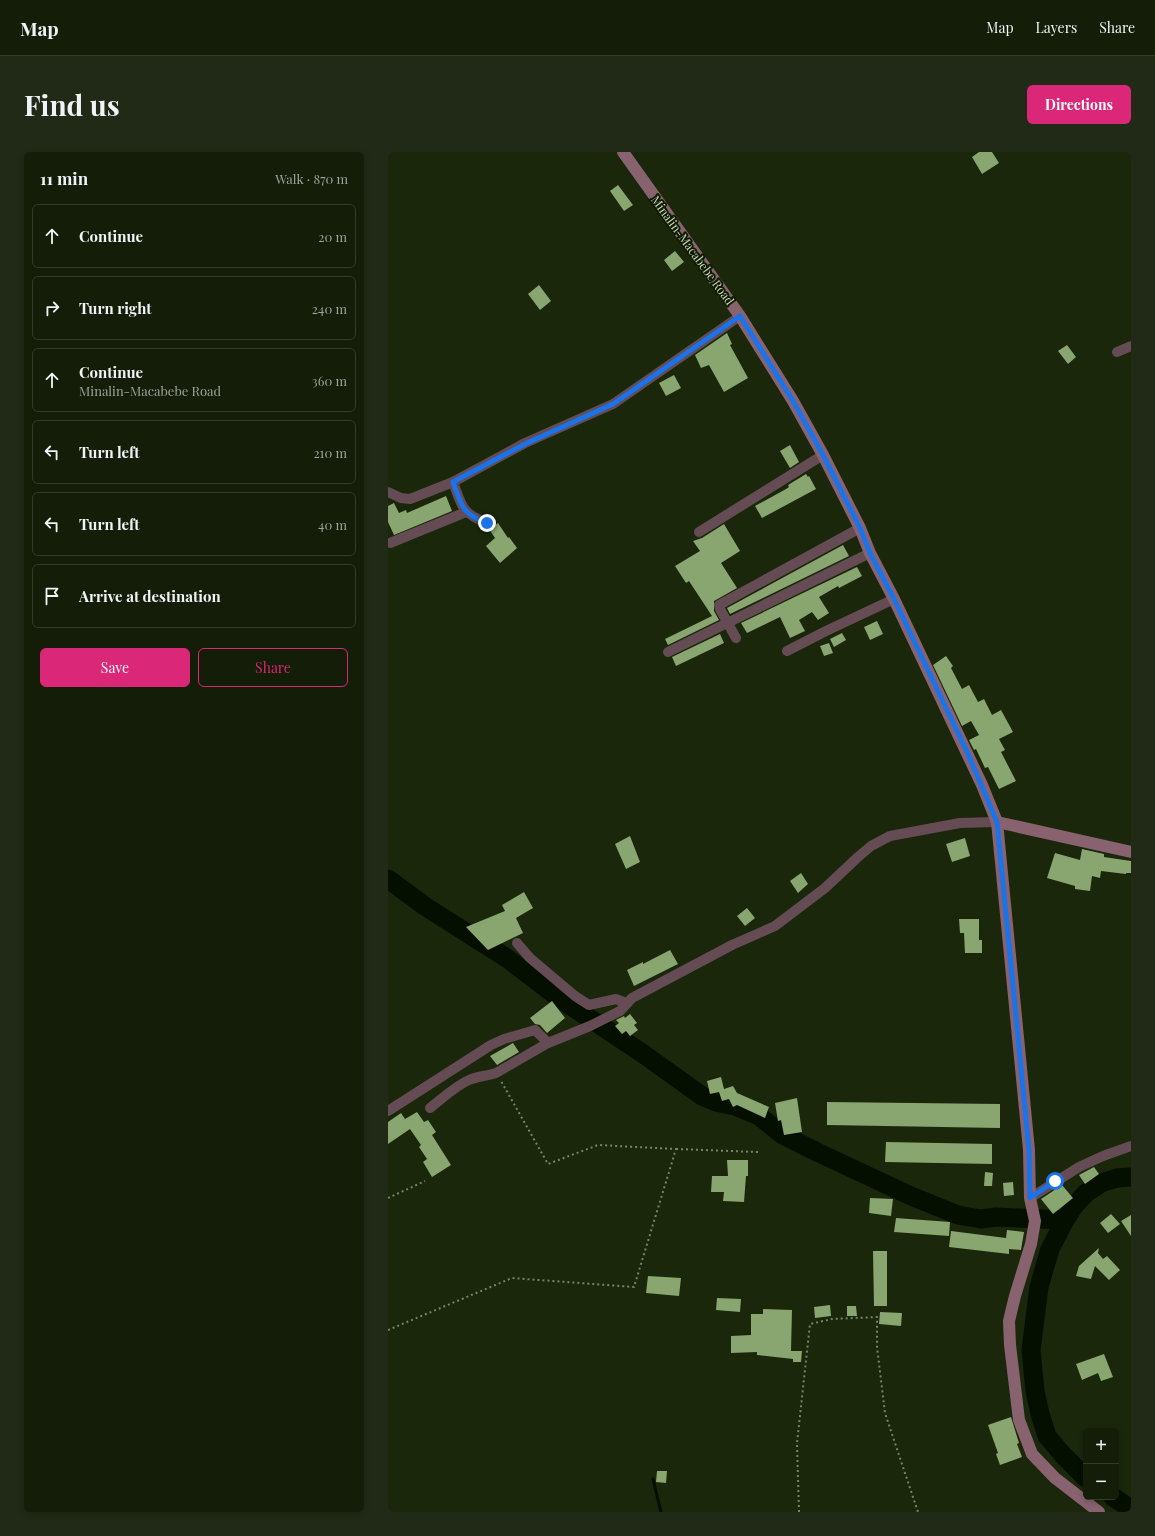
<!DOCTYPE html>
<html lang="en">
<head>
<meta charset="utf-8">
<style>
  body { margin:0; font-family:"Playfair Display",serif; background:#212a16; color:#f1f3f6 }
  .controls { position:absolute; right:12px; bottom:12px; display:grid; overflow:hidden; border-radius:6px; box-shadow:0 2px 6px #0003 }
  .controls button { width:36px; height:36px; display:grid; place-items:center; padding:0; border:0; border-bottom:1px solid #333b29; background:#141d08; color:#f1f3f6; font:20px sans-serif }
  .stop { position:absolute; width:12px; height:12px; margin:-9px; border:3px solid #1a73e8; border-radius:50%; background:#fff }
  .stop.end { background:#1a73e8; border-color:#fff; box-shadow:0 1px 4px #0008 }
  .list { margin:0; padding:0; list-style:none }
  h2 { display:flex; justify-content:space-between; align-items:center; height:52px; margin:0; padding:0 16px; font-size:17px }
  h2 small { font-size:13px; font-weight:400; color:#9da29c }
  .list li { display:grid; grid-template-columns:26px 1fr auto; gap:12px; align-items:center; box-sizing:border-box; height:64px; margin:0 8px 8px; padding:0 8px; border:1px solid #333b29; border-radius:6px }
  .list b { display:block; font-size:15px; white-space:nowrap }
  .list p { margin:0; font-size:13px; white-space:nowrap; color:#9da29c }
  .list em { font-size:13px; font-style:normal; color:#9da29c }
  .actions { display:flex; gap:8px; padding:12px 16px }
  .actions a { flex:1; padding:9px 0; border:1px solid #db2777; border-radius:6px; text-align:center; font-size:14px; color:#db2777 }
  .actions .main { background:#db2777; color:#fff }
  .icon { flex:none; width:22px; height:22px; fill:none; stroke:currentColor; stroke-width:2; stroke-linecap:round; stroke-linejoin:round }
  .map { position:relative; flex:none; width:743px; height:1360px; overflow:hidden; border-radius:6px }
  header { display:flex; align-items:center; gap:24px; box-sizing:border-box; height:56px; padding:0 20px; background:#141d08; border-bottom:1px solid #333b29 }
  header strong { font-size:19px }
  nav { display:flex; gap:22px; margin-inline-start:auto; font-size:14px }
  .intro { display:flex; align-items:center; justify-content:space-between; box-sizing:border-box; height:96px; padding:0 24px }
  h1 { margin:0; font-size:28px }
  .button { padding:10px 18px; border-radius:6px; background:#db2777; color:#fff; font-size:14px; font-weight:700 }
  main { display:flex; gap:24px; padding:0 24px }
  aside { flex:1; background:#141d08; border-radius:6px; box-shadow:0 2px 6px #0003 }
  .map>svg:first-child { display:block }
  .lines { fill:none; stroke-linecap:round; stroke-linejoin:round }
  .stream { stroke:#050f00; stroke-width:3 }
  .river { stroke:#050f00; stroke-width:19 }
  .building { fill:#89a570 }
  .path { stroke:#78836c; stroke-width:2; stroke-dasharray:2 3; stroke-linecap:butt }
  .street { stroke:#644b54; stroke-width:10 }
  .secondary { stroke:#896270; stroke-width:12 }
  .route { stroke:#1a73e8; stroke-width:5 }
  .labels { text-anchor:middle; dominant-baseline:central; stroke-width:4; stroke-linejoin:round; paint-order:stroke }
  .street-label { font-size:12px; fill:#cdd6c5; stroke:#101d03 }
</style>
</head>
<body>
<header>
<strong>Map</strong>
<nav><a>Map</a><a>Layers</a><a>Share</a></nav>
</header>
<div class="intro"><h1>Find us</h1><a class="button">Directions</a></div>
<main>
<aside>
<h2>11 min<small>Walk · 870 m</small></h2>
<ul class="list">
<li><svg class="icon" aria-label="ahead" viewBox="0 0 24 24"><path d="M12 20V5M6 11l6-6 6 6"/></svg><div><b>Continue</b></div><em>20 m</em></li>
<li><svg class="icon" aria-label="right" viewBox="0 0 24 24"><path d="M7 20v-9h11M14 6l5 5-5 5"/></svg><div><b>Turn right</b></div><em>240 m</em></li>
<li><svg class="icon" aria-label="ahead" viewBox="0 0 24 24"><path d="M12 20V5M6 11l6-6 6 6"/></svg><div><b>Continue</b><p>Minalin-Macabebe Road</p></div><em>360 m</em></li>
<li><svg class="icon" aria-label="left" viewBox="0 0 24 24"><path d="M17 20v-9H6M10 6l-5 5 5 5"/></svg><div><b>Turn left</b></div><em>210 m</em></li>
<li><svg class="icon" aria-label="left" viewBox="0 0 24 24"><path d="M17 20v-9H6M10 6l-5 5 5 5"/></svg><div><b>Turn left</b></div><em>40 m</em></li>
<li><svg class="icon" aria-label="arrive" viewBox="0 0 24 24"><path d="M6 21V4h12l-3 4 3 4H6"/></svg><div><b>Arrive at destination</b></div></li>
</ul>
<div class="actions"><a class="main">Save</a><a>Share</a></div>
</aside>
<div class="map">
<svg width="743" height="1360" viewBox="0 0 743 1360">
  <rect width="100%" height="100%" fill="#1a270b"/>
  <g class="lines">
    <!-- stream -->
    <path class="stream" d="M 265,1327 L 273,1360"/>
    <!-- river -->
    <g class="river">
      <path d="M 0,727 L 38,755 L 120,807 L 171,846 L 254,901 L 314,944 L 328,950 L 347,954 L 371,964 L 395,983 L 431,1001 L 523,1044 L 570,1063 L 593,1067 L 608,1065 L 677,1068"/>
      <path d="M 698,1326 L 675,1303 L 659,1284 L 652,1262 L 647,1239 L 643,1198 L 651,1135 L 662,1097 L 677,1068 L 686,1054 L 698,1041 L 713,1031 L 729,1026 L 743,1025"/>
      <path d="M 725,1345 L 743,1357"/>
    </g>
  </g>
  <!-- building -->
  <g class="building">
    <path d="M 591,0 L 604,0 L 611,11 L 594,22 L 584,5 Z"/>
    <path d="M 230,33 L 245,53 L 236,59 L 222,39 Z"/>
    <path d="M 287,99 L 296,110 L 284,119 L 276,108 Z"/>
    <path d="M 151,133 L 163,149 L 152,158 L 140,142 Z"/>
    <path d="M 339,181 L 344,192 L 342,193 L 360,226 L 336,240 L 321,213 L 313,216 L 307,203 Z"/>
    <path d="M 679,193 L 688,205 L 680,212 L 670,199 Z"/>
    <path d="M 286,223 L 293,236 L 278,244 L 271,231 Z"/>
    <path d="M 402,293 L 411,310 L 402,316 L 392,299 Z"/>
    <path d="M 418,322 L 420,325 L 421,324 L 428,337 L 374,366 L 367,354 L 398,337 L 401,335 L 400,333 Z"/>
    <path d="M 58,344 L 64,359 L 6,383 L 0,370 L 0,354 L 6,351 L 11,361 L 18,358 L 19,361 Z"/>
    <path d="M 110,371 L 120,386 L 121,385 L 129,396 L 112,411 L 98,394 L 107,386 L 101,377 Z"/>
    <path d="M 336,372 L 352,399 L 333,411 L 349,436 L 326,449 L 326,459 L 331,468 L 280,493 L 277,487 L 324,464 L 301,429 L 298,431 L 287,414 L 312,399 L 305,389 L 314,386 Z"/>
    <path d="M 455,393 L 461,404 L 342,462 L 339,456 Z"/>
    <path d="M 469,415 L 474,424 L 451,436 L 450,434 L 431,445 L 441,461 L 430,468 L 424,460 L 411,468 L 417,479 L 402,486 L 392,465 L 359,481 L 353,471 Z"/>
    <path d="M 489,469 L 495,482 L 482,488 L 476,475 Z"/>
    <path d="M 454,481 L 458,488 L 446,495 L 442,487 Z"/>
    <path d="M 332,482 L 336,491 L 288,514 L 284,505 Z"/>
    <path d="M 441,491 L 445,501 L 436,504 L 432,494 Z"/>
    <path d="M 558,504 L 565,514 L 563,516 L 574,537 L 581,533 L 590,550 L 596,547 L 604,563 L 613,558 L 625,580 L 611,587 L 617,598 L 613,600 L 628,629 L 611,637 L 600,615 L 597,616 L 588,597 L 586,598 L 581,588 L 591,583 L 583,569 L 574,574 L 545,513 Z"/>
    <path d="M 242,684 L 252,710 L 238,717 L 227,692 Z"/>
    <path d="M 577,686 L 582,704 L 564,710 L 558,692 Z"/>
    <path d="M 694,697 L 716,702 L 716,705 L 743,709 L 743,721 L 738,721 L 738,722 L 713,719 L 712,726 L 704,724 L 702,739 L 687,737 L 687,734 L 659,726 L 667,701 L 692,708 Z"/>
    <path d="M 413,721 L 420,732 L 410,741 L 402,729 Z"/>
    <path d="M 136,740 L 145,756 L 128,766 L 135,781 L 100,798 L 78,775 L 117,759 L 114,753 Z"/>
    <path d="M 359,756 L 367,766 L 357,774 L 349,764 Z"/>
    <path d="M 571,767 L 591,767 L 591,788 L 594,788 L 594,801 L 577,801 L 576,781 L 572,781 Z"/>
    <path d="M 282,798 L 290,812 L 246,834 L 239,818 L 255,810 L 255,812 Z"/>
    <path d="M 164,849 L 177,866 L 159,881 L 152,873 L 147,872 L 142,866 Z"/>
    <path d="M 242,862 L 249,871 L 246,873 L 250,878 L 242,884 L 238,879 L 234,882 L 227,874 L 231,871 L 228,868 L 236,864 L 237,866 Z"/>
    <path d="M 125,891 L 131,900 L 109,913 L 102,904 Z"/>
    <path d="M 333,925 L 336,937 L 345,934 L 349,941 L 381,955 L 377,966 L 349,953 L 345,955 L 341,947 L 334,949 L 331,940 L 322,942 L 319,929 Z"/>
    <path d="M 409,946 L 414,980 L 396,983 L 393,968 L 390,969 L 387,951 Z"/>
    <path d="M 439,950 L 612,952 L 612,976 L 439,973 Z"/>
    <path d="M 29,960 L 36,970 L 40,968 L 48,980 L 44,983 L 63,1013 L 44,1025 L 35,1010 L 39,1007 L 31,995 L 33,993 L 22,977 L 0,992 L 0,970 L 13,961 L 17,967 Z"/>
    <path d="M 498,990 L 604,992 L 604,1012 L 497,1010 Z"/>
    <path d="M 339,1008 L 360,1008 L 360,1024 L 358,1024 L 356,1050 L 335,1049 L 336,1040 L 323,1040 L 324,1024 L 340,1024 Z"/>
    <path d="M 706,1015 L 711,1022 L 697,1032 L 691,1023 Z"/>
    <path d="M 597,1020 L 605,1021 L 604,1034 L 596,1034 Z"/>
    <path d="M 625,1030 L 626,1043 L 616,1044 L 615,1031 Z"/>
    <path d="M 674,1033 L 685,1046 L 665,1062 L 653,1047 Z"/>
    <path d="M 482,1046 L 505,1047 L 503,1064 L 481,1061 Z"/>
    <path d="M 723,1062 L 732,1072 L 720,1081 L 712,1071 Z"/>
    <path d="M 743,1063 L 743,1084 L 733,1069 Z"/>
    <path d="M 508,1066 L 562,1070 L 561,1084 L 506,1080 Z"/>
    <path d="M 619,1078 L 636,1080 L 633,1098 L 621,1097 L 621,1102 L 561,1095 L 563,1079 L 618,1086 Z"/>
    <path d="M 711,1096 L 710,1101 L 715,1107 L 719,1104 L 732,1118 L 721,1128 L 707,1114 L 703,1127 L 688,1124 L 691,1114 Z"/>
    <path d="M 485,1099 L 499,1099 L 499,1154 L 486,1154 Z"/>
    <path d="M 260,1124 L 293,1126 L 291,1144 L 258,1141 Z"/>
    <path d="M 329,1146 L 353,1147 L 352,1160 L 328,1158 Z"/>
    <path d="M 442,1153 L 443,1164 L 427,1166 L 426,1155 Z"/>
    <path d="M 459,1154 L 468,1154 L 469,1164 L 459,1164 Z"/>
    <path d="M 375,1157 L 404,1158 L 403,1199 L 414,1199 L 413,1210 L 405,1210 L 405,1207 L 369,1203 L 369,1200 L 343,1201 L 343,1184 L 363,1183 L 363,1162 L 375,1162 Z"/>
    <path d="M 492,1160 L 514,1161 L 513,1174 L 491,1172 Z"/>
    <path d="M 716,1202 L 725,1225 L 713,1229 L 710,1221 L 694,1228 L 688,1212 Z"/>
    <path d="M 623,1265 L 631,1291 L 629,1292 L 634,1305 L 612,1313 L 608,1302 L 610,1301 L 600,1273 Z"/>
    <path d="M 269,1319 L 279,1319 L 278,1331 L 268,1330 Z"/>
  </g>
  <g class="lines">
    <!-- path -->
    <g class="path">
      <path d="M 288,997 L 370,1000"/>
      <path d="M 0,1046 L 37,1029"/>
      <path d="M 0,1178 L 124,1126 L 246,1135 L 288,997 L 210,993 L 160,1012 L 113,929"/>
      <path d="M 411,1360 L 409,1291 L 422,1172 L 444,1167 L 489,1165 L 489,1195 L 497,1261 L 530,1360"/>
    </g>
    <!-- street -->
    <g class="street">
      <path d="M 729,200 L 743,194"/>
      <path d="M 65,330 C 74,354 73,361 99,371"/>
      <path d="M 0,340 L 13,346 L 22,347 L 65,330 L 137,291 L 225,252 L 352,164"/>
      <path d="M 311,380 L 435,303"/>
      <path d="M 2,391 L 78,360"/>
      <path d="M 348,486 L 332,457 L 331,453 L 472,376"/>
      <path d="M 399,499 L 438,479 L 506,447"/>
      <path d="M 280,500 L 482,401"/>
      <path d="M 129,791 L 142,806 L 187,844 L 201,853 L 228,847 L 238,851"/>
      <path d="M 42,956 C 54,947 67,934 81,928 C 90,924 99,924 108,921 L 160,891"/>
      <path d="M 0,959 L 103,893 L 116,887 L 147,878 L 160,891 L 202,874 L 232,859 L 244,846 L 344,793 L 387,774 L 437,736 L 470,705 L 483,694 L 502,684 L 572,671 L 609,670"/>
      <path d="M 642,1046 L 691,1015 L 715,1004 L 743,994"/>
    </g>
    <!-- secondary -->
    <g class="secondary">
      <path d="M 235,0 L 352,164 L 405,249 L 435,303 L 472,376 L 482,401 L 506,447 L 594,633 L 609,670 L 641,998 L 642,1046 L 647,1069 L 643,1092 L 627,1144 L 621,1169 L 622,1193 L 631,1268 L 644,1302 L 667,1326 L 711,1360"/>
      <path d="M 609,670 L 743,700"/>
    </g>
  </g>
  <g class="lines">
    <!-- route -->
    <path class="route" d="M 99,371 C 73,361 74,354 65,330 L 137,292 L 225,252 L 352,164 L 405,249 L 435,303 L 472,376 L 482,401 L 506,447 L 580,602 L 609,670 L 641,998 L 642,1046 L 667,1029"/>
  </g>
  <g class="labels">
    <!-- street labels -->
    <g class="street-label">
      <text transform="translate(305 98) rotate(54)">Minalin-Macabebe Road</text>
    </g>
  </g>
</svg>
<div class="controls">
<button>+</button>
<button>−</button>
</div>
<div class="stop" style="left:667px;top:1029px"></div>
<div class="stop end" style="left:99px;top:371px"></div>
</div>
</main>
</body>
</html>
